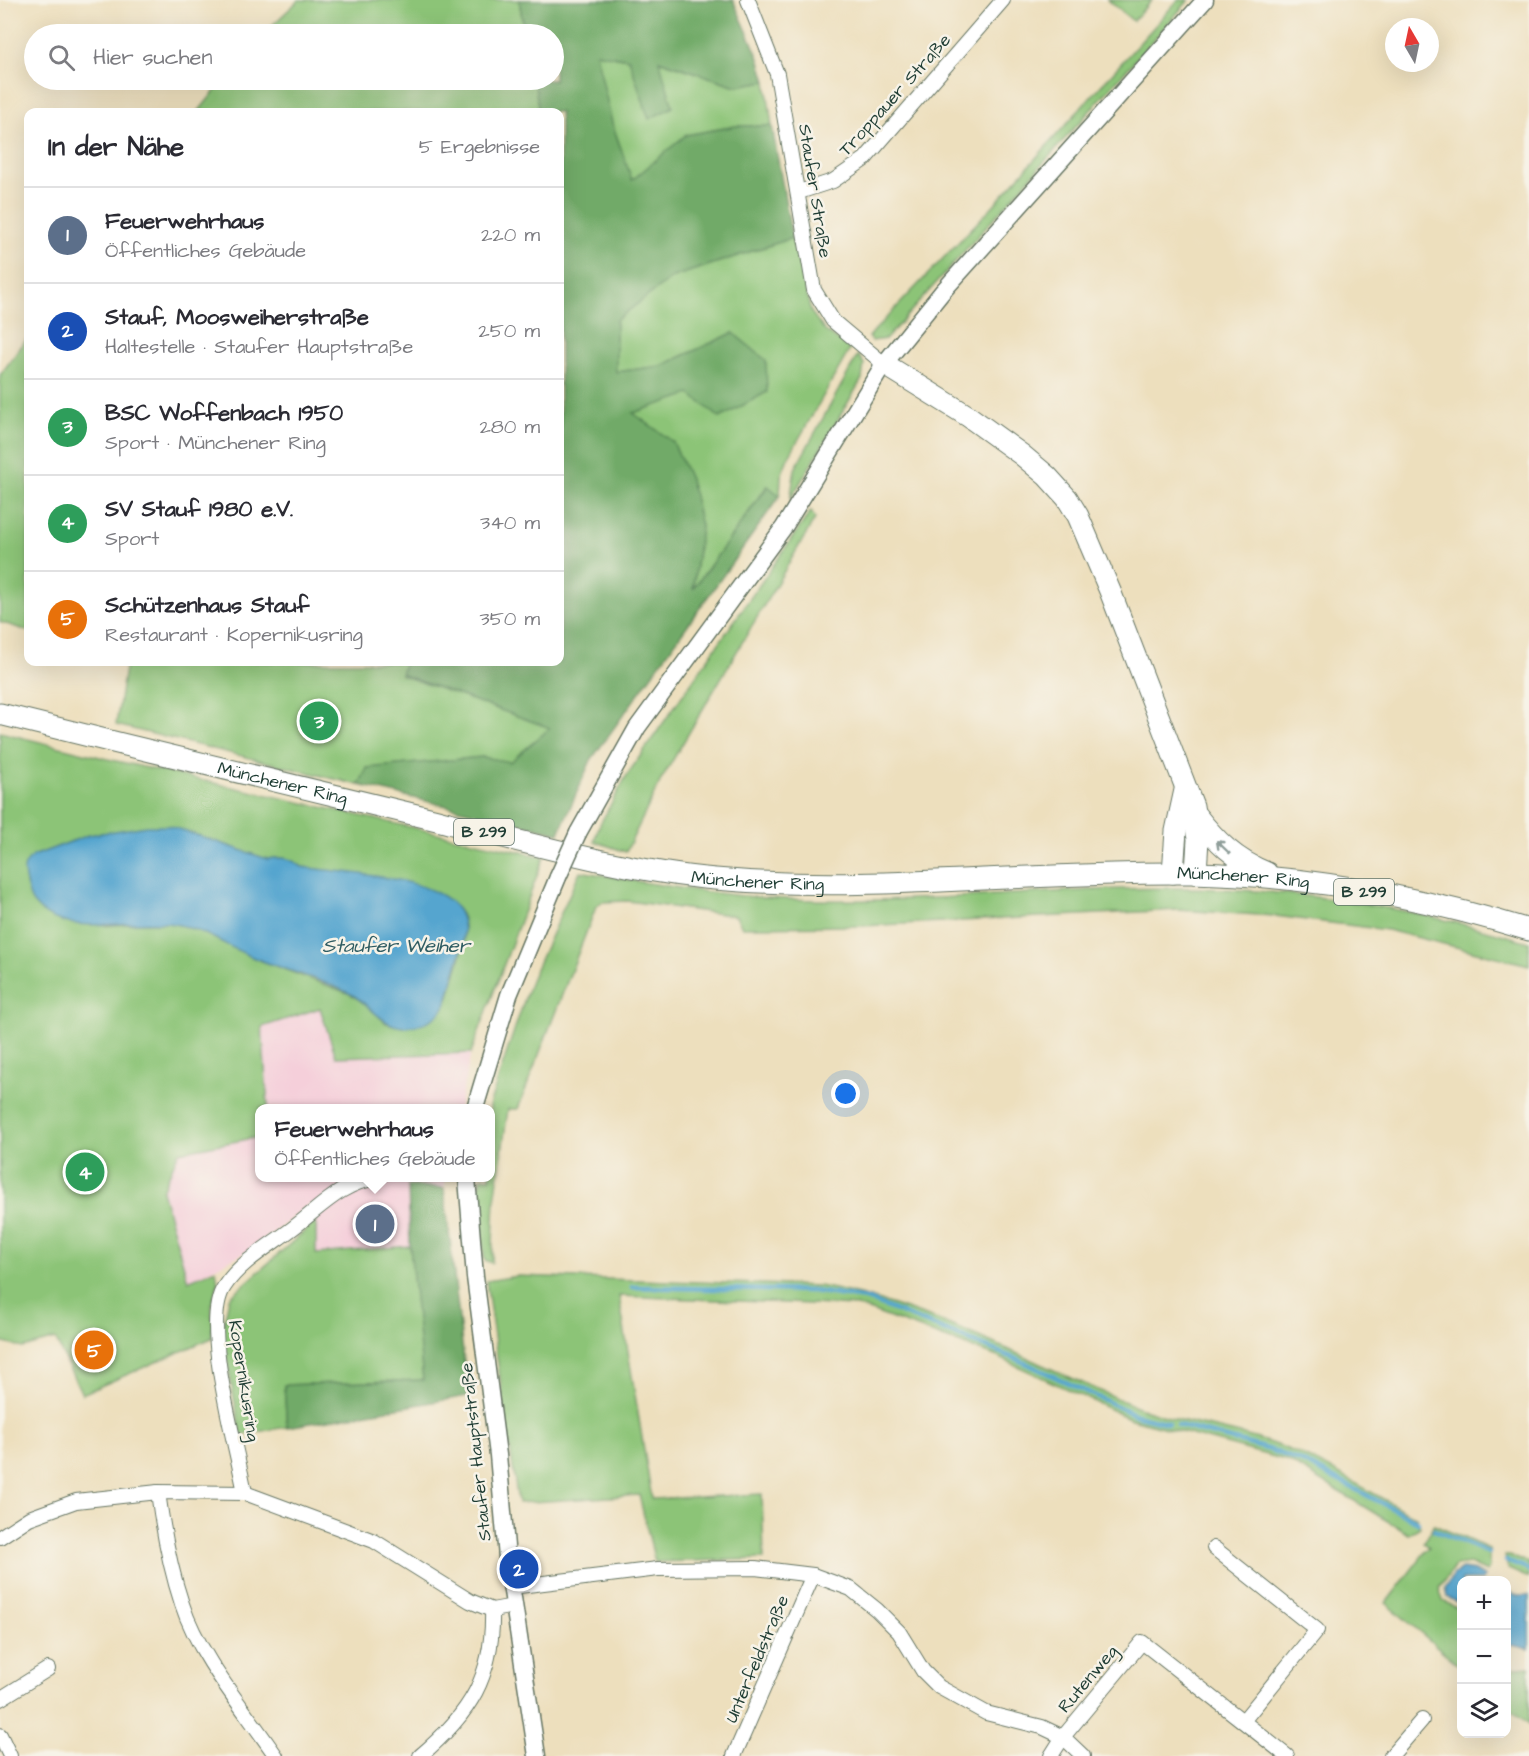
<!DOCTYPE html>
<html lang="de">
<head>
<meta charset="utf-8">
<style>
  body { margin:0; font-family:"Architects Daughter",sans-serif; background:#f7f7f7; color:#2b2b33 }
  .controls { position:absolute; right:18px; bottom:18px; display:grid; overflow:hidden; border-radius:12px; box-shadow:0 6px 24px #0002 }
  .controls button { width:54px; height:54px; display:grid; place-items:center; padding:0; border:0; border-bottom:2px solid #e1e1e2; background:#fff; color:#2b2b33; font:30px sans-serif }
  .compass { position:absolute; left:1385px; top:18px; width:54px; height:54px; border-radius:50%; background:#fff; box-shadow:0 6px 24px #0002; rotate:351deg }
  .you { position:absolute; left:846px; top:1094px; width:21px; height:21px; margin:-15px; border:4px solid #fff; border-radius:50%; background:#1a73e8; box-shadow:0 0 0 9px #1a73e833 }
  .badge { display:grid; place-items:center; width:39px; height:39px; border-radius:50%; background:#d1495b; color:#fff; font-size:20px; font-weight:700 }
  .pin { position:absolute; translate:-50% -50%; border:3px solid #fff; box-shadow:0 2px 6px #0006 }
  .popup { position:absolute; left:255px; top:1104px; width:240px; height:78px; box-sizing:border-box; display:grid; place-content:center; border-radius:12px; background:#fff; filter:drop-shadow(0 2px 4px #0005); font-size:20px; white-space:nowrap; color:#7c7c81 }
  .popup b { font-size:22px; color:#2b2b33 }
  .popup::after { content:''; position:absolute; left:50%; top:100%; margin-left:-12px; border:12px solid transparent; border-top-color:#fff }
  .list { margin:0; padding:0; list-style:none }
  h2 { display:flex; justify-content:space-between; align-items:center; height:78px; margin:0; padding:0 24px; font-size:26px }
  h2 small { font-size:20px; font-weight:400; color:#7c7c81 }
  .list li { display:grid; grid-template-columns:39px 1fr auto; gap:18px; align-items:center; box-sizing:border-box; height:96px; padding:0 24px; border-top:2px solid #e1e1e2 }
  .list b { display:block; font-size:22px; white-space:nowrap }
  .list p { margin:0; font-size:20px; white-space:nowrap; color:#7c7c81 }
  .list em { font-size:20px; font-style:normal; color:#7c7c81 }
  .icon { flex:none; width:33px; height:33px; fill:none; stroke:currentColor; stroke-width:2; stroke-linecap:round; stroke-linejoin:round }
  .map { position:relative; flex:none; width:1529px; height:1756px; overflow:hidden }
  .search { position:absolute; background:#fff; box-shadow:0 6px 24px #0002; left:24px; top:24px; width:540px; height:66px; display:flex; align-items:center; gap:15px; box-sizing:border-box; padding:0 21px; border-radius:33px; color:#7c7c81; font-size:22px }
  .panel { position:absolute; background:#fff; box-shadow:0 6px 24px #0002; left:24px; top:108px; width:540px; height:558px; border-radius:12px }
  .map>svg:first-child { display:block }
  .built { fill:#f5cfda }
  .green { fill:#8cc477; stroke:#568056; stroke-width:1.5; fill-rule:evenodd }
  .forest { fill:#71aa68; stroke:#48744e; stroke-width:1.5 }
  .water { fill:#55a5cf; stroke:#3a7182; stroke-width:1.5 }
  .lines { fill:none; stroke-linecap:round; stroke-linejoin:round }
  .stream { stroke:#55a5cf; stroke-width:4.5 }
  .minor-casing { stroke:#677664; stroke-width:16 }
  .tertiary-casing { stroke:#677664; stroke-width:19 }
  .primary-casing { stroke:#677664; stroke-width:23 }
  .minor { stroke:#fff; stroke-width:14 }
  .tertiary { stroke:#fff; stroke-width:16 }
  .primary { stroke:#fff; stroke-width:21 }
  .tertiary-bridge-casing { stroke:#677664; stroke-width:19; stroke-linecap:butt }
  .tertiary-bridge { stroke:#fff; stroke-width:16 }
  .oneway { stroke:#8f9e9a }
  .labels { text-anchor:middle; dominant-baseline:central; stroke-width:5; stroke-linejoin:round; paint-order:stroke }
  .shield { fill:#f7f3e8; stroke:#60746a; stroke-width:1.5 }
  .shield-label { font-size:16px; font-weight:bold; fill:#1f3d34 }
  .street-label { font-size:18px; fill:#1f3d34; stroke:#f7f3e8 }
  .water-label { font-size:20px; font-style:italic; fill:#2f5c62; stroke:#f7f3e8 }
</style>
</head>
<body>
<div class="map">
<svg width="1529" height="1756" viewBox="0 0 1529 1756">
  <rect width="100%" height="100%" fill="#f7f3e8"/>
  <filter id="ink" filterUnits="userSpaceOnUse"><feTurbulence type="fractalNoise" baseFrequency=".0167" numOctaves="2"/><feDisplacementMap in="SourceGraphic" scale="12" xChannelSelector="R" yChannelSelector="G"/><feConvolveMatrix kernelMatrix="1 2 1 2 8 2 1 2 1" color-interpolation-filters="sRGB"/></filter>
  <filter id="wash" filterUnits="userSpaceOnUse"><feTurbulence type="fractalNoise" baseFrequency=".008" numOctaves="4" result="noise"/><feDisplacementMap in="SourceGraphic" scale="24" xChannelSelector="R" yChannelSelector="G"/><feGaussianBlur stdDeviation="1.35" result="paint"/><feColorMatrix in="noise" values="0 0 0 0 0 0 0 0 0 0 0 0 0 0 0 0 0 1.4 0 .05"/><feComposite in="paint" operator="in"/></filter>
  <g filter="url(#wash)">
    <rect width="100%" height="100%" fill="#eddfbd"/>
    <!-- built -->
    <g class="built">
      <path d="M 321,1008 L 336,1057 L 471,1053 L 459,1108 L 268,1108 L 262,1027 Z"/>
      <path d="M 259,1137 L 260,1178 L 446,1178 L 444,1188 L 408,1185 L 410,1246 L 316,1254 L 316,1221 L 312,1203 L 252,1249 L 188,1281 L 162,1192 L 178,1152 Z"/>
    </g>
    <!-- green -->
    <g class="green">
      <path d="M 299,0 L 519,0 L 525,34 L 263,34 Z"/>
      <path d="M 1108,0 L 1152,0 L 1133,21 Z"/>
      <path d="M 1178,0 L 1189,0 L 886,339 L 872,341 L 869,337 L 874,331 L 991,208 Z"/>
      <path d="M 595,53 L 629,59 L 658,60 L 736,86 L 766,81 L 772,126 L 736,126 L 686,135 L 632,181 L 612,123 Z"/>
      <path d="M 224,80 L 534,80 L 540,111 L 198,112 Z"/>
      <path d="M 792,238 L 811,312 L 825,331 L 850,349 L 788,458 L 781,476 L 780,496 L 767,486 L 693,591 L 701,526 L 673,442 L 633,413 L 690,393 L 733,333 L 661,366 L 615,372 L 616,320 L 673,277 Z"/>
      <path d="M 28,337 L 28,631 L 0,622 L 0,375 Z"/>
      <path d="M 858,355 L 864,364 L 862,379 L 790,500 L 795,469 Z"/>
      <path d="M 811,511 L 815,519 L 661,780 L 626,852 L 594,841 L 599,826 L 627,775 Z"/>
      <path d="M 126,662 L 405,662 L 401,675 L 551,728 L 510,762 L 483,757 L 367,768 L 359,785 L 116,725 Z"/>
      <path d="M 0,732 L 112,760 L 544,857 L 471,1053 L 336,1057 L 320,1008 L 262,1027 L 268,1108 L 260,1108 L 259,1137 L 179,1152 L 162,1191 L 188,1281 L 216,1269 L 218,1283 L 212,1303 L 212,1338 L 82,1394 L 55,1339 L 23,1348 L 0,1342 ZM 170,826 L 267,859 C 282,857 290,857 302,867 C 335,872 453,883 463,919 C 469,945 454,975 448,1000 L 404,1027 L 386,1023 L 369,1006 L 350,994 L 254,958 L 202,932 L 173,923 L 138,923 L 106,926 L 33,856 L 89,835 Z"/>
      <path d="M 580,871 C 647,883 717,896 785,899 C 915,905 1044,888 1174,888 C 1294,888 1414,908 1529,942 L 1529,965 L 1387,930 L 1275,916 L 1178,910 L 862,926 L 742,927 L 736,916 L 628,901 L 602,902 L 596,907 L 518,1109 L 508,1109 L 495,1200 L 492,1263 L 484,1260 L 479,1188 L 481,1178 L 490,1178 L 490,1103 L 531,980 Z"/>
      <path d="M 316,1221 L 316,1254 L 410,1246 L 423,1380 L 284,1385 L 287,1427 L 241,1435 L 222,1333 L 229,1298 Z"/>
      <path d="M 517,1276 L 819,1286 C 928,1306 1027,1360 1128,1403 C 1172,1422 1222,1427 1268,1442 C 1320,1459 1369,1492 1417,1518 L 1420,1527 L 1409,1534 L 1289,1461 L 1129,1418 L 998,1357 L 857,1306 L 619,1296 L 652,1499 L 762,1494 L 764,1559 L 655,1562 L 639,1495 L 518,1503 L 486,1281 Z"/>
      <path d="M 1434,1525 L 1489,1549 L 1489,1568 L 1487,1572 L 1470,1564 L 1455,1566 L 1439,1588 L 1443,1601 L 1461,1610 L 1461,1667 L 1386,1603 L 1429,1547 L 1424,1543 Z"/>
      <path d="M 1505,1556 L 1510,1556 L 1529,1563 L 1529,1578 L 1508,1569 Z"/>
      <path d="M 1529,1667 L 1529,1724 L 1507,1706 L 1506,1669 Z"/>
    </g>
    <!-- forest -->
    <g class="forest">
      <path d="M 519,0 L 733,0 L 759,58 L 766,81 L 736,86 L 659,60 L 673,107 L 649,119 L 629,59 L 596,53 L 612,123 L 632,180 L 686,135 L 736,126 L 772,126 L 792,238 L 673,277 L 616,320 L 616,372 L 661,366 L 733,333 L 766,360 L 767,392 L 720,418 L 690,394 L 633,413 L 673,442 L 690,479 L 701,526 L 693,589 L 768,486 L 780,496 L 591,760 L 559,833 L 359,785 L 367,768 L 483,757 L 510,762 L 550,728 L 401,674 L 405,662 L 560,662 L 560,112 L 539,112 L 534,80 L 554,80 L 554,34 L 525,34 Z"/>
      <path d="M 408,1185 L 444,1188 L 468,1396 L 287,1427 L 284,1385 L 423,1380 L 410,1246 Z"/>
    </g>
    <!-- water -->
    <g class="water">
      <path d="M 147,826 L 170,826 L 267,859 C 282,857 290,857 302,867 C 341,873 426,875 454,905 C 474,926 458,959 452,982 C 449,993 447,1007 438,1015 C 430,1022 414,1027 404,1027 C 381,1026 370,1004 351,994 C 322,979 288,971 257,959 C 229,948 204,929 174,924 C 133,916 65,941 34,904 C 29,899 28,890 26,883 C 23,870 22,865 33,856 L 89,835 Z"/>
      <path d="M 1462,1569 L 1475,1571 L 1485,1577 L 1482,1580 L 1462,1580 L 1461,1604 L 1447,1597 L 1445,1588 L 1454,1574 Z"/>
      <path d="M 1507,1590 L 1515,1595 L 1529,1595 L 1529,1649 L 1507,1644 Z"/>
    </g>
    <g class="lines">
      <!-- stream -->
      <g class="stream">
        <path d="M 632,1287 L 813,1291 L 866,1299 L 1019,1360 L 1136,1415 L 1168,1423"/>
        <path d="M 1178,1425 L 1271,1450 L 1305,1463 L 1418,1522"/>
        <path d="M 1434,1530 L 1489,1553"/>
        <path d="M 1506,1561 L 1529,1570"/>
      </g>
    </g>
  </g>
  <g filter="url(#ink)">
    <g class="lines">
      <!-- minor casing -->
      <g class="minor-casing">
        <g id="minor">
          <path d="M 748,0 L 777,74 L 814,290 L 833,321 L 884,364"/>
          <path d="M 799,192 L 833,181 L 865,159 L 1003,0"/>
          <path d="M 158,1492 C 163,1530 170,1568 182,1604 C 199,1657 245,1710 276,1756"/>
          <path d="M 245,1493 C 237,1447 200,1324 224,1287 C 240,1262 271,1245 293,1228 C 321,1207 342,1182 378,1178"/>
          <path d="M 0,1537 L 29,1518 L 76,1501 L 158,1492 L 245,1493 L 374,1541 L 470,1601 L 492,1610 L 514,1606"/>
          <path d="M 1214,1548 L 1317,1630 L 1243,1721"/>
          <path d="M 511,1587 L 658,1569 L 755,1568 L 813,1575 L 851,1589 L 877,1610 L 899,1632 L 923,1671 L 939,1687 L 986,1713 L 1042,1727 L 1063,1737 L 1083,1756"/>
          <path d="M 0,1699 L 48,1669"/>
          <path d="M 0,1735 L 10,1756"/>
          <path d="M 420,1756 C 470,1714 494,1676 492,1610"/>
          <path d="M 734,1756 L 813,1575"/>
          <path d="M 1051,1756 L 1063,1737 L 1142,1642 L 1287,1756"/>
          <path d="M 1391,1756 L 1422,1720"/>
        </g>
      </g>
      <!-- tertiary casing -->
      <g class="tertiary-casing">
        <g id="tertiary">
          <path d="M 578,833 L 637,728 L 784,527 L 884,364 L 943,291 L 1205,0"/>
          <path d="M 475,1108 L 509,995 L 558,877"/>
          <path d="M 467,1178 L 475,1277 L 498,1455 L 507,1558 L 537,1756"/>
        </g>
      </g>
      <!-- primary casing -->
      <g class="primary-casing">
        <g id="primary">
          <path d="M 884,364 L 968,416 L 1022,455 L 1047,476 L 1067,498 L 1078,516 L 1110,591 L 1193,806 L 1198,839 L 1196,873"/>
          <path id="s1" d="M 0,714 C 144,750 288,784 433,819 C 526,842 619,870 715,879 C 874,893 1032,871 1191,873 C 1303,875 1421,897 1529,930"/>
          <path d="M 1195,814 C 1216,841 1235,860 1267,873"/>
          <path d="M 1173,873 L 1176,831 L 1185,790"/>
        </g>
      </g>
      <!-- minor -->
      <use href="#minor" class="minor"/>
      <!-- tertiary -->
      <use href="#tertiary" class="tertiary"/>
      <!-- primary -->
      <use href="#primary" class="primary"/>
      <!-- tertiary-bridge casing -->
      <g class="tertiary-bridge-casing">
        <path id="tertiary-bridge" d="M 558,877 L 578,833"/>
      </g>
      <!-- tertiary-bridge -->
      <use href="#tertiary-bridge" class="tertiary-bridge"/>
    </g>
    <!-- one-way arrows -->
    <defs><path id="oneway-shaft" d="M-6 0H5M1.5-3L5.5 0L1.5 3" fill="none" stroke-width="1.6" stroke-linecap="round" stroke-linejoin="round" transform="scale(1.5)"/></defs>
    <use class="oneway" href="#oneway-shaft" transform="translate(1223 847) rotate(-136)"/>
  </g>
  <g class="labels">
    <!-- shield labels -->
    <g class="shield">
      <rect x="454" y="819" width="60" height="26" rx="4.5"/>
      <rect x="1334" y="879" width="60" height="26" rx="4.5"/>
    </g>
    <g class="shield-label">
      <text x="484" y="832">B 299</text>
      <text x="1364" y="892">B 299</text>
    </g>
    <!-- street labels -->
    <g class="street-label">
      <text transform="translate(895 95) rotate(-48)">Troppauer Straße</text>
      <text transform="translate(815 191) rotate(81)">Staufer Straße</text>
      <text stroke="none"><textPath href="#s1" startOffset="291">Münchener Ring</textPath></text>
      <text stroke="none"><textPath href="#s1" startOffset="777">Münchener Ring</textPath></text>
      <text stroke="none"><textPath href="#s1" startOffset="1263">Münchener Ring</textPath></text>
      <text transform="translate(244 1381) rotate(81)">Kopernikusring</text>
      <text transform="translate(476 1452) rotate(-96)">Staufer Hauptstraße</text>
      <text transform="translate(757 1659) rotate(-67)">Unterfeldstraße</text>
      <text transform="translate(1088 1679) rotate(-50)">Rutenweg</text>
    </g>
    <!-- water labels -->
    <g class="water-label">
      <text x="396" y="946">Staufer Weiher</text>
    </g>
  </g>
</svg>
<div class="controls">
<button>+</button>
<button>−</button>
<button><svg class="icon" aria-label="layers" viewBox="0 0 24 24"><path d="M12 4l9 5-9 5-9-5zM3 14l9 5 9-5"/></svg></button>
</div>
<svg class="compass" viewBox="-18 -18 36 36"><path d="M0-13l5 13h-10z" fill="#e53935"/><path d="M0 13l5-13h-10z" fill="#7c7c81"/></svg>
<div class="you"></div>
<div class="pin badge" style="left:375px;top:1224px;background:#5c6f8a">1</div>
<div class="popup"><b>Feuerwehrhaus</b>Öffentliches Gebäude</div>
<div class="pin badge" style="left:519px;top:1569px;background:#1a4fb4">2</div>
<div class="pin badge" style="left:319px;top:721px;background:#2e9e5b">3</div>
<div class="pin badge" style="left:85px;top:1172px;background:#2e9e5b">4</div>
<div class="pin badge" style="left:94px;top:1350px;background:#e8710a">5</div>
<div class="search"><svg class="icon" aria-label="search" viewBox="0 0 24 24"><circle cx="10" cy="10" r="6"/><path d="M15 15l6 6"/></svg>Hier suchen</div>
<section class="panel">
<h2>In der Nähe<small>5 Ergebnisse</small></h2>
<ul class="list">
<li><span class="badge" style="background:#5c6f8a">1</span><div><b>Feuerwehrhaus</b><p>Öffentliches Gebäude</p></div><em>220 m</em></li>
<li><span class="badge" style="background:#1a4fb4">2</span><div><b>Stauf, Moosweiherstraße</b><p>Haltestelle · Staufer Hauptstraße</p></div><em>250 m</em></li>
<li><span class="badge" style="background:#2e9e5b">3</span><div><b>BSC Woffenbach 1950</b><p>Sport · Münchener Ring</p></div><em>280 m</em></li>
<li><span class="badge" style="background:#2e9e5b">4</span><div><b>SV Stauf 1980 e.V.</b><p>Sport</p></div><em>340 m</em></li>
<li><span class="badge" style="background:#e8710a">5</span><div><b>Schützenhaus Stauf</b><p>Restaurant · Kopernikusring</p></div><em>350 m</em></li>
</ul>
</section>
</div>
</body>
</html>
